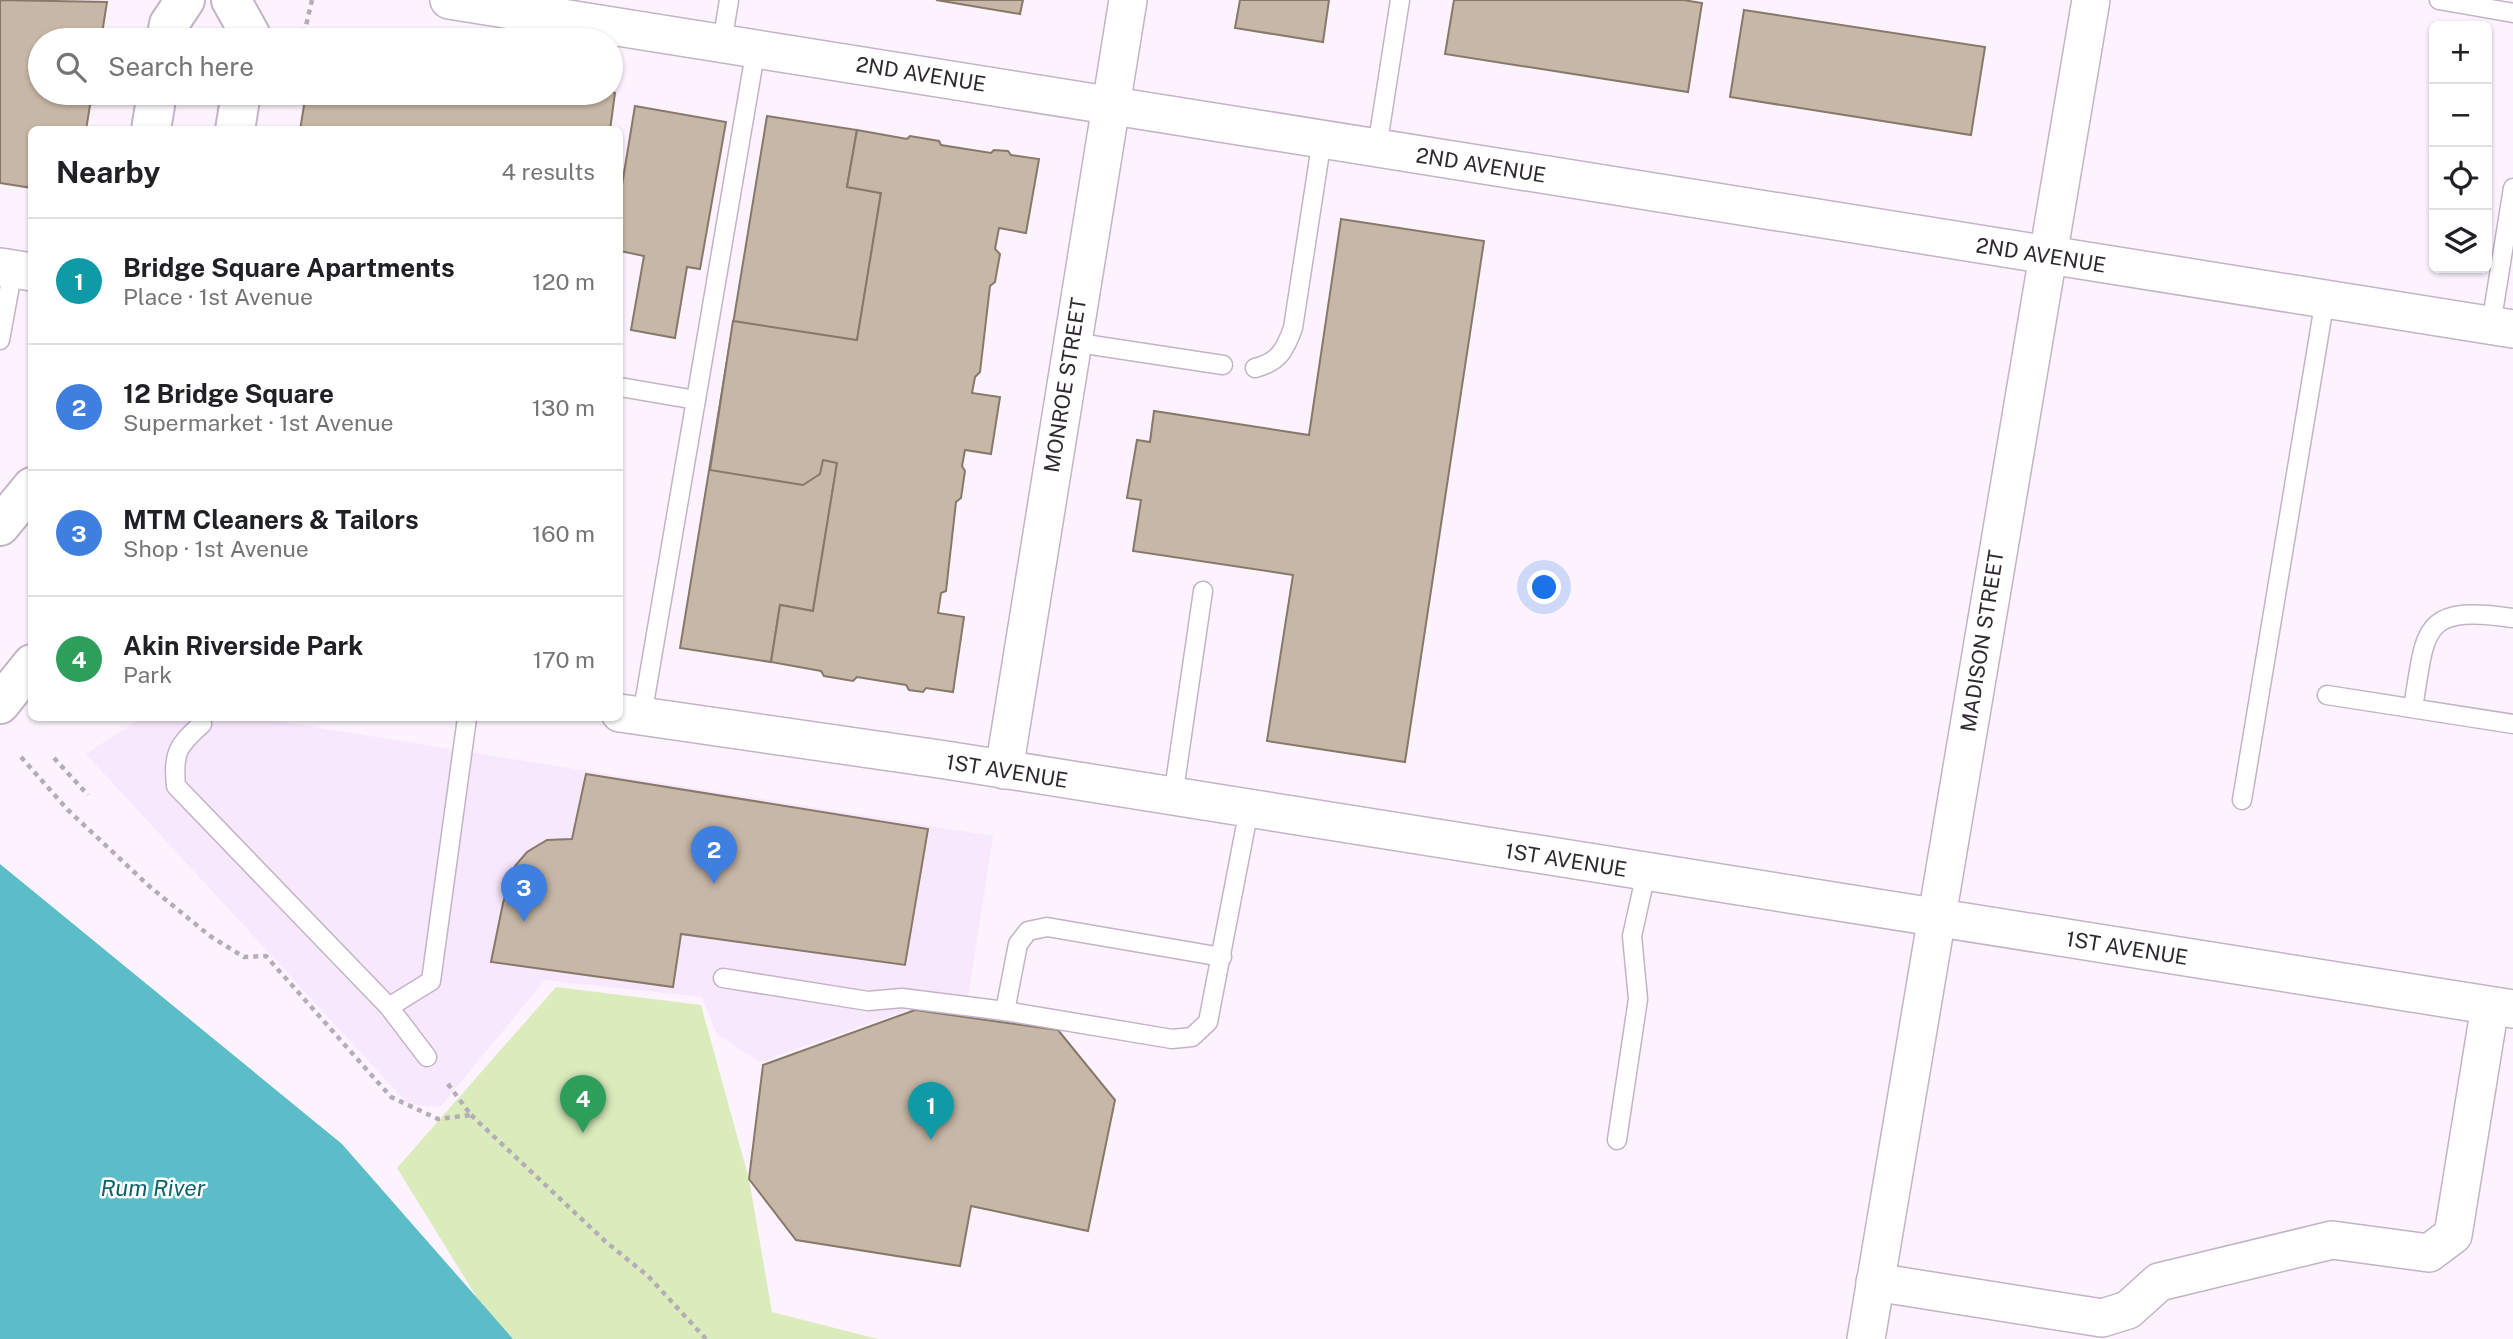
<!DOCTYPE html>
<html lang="en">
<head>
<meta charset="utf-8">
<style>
  body { margin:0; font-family:"Public Sans",sans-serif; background:#f6f6f6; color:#202124 }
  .controls { position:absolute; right:21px; top:21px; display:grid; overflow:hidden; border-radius:10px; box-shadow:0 2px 5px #0004 }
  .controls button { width:63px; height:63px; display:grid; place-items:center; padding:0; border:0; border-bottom:2px solid #e0e0e0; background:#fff; color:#202124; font:35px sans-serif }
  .you { position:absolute; left:1545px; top:588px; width:24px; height:24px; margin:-18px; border:5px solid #fff; border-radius:50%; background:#1a73e8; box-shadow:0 0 0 10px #1a73e833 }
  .badge { display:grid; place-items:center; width:46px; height:46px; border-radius:50%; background:#d93025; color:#fff; font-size:23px; font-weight:700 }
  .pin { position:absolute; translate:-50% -58px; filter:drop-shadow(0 2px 4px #0008) }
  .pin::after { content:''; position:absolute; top:37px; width:24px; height:21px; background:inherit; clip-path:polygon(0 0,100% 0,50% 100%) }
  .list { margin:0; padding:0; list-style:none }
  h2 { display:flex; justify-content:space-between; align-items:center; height:91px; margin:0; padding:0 28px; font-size:30px }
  h2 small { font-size:23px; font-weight:400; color:#757577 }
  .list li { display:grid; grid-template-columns:46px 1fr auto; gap:21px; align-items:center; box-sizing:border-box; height:126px; padding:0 28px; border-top:2px solid #e0e0e0 }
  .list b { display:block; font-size:26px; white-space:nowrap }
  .list p { margin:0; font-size:23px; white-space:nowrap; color:#757577 }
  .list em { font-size:23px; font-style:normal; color:#757577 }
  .icon { flex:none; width:38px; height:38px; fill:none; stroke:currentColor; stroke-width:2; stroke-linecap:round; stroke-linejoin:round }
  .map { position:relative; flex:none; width:2513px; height:1339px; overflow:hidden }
  .search { position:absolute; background:#fff; box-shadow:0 2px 5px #0004; left:28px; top:28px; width:595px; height:77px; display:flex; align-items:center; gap:18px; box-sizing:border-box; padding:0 24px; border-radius:38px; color:#757577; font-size:26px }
  .panel { position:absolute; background:#fff; box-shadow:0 2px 5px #0004; left:28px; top:126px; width:595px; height:595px; border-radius:10px }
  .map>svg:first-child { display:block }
  .built { fill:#f8e8fd }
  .green { fill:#daecbc }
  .water { fill:#5bbdc7 }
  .building { fill:#c7b7a6; stroke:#877869; stroke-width:2 }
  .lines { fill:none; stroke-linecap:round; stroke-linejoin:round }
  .lane-casing { stroke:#c2b4c6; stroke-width:21 }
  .street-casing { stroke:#c2b4c6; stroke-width:40 }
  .secondary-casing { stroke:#c2b4c6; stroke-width:42 }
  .path { stroke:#b4acb6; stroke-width:4.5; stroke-dasharray:5 5; stroke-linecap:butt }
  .lane { stroke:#fff; stroke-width:18 }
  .street { stroke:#fff; stroke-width:37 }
  .secondary { stroke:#fff; stroke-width:38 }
  .labels { text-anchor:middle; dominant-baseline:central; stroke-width:5; stroke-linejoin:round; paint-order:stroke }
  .street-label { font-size:21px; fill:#2f2930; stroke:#fff }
  .water-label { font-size:23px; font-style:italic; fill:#0e636a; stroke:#fff }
</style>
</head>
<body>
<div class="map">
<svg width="2513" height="1339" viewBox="0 0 2513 1339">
  <rect width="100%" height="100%" fill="#fcf3ff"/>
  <!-- built -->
  <path class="built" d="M 141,718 L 257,718 L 993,836 L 968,998 L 910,990 L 905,1011 L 759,1062 L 717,1034 L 702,997 L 545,980 L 440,1107 L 408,1104 L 86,754 Z"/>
  <!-- green -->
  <path class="green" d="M 556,987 L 701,1005 L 749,1179 L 772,1312 L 878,1339 L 513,1339 L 479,1301 L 397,1168 Z"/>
  <!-- water -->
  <path class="water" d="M 0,864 L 342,1144 L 513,1339 L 0,1339 Z"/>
  <!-- building -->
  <g class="building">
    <path d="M 0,0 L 107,2 L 101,40 L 40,40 L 40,93 L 92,93 L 86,130 L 32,130 L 32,188 L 0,183 Z"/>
    <path d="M 936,0 L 1023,0 L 1020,14 Z"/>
    <path d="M 1240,0 L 1329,0 L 1323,42 L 1235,28 Z"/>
    <path d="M 1454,0 L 1683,0 L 1702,3 L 1688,92 L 1445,54 Z"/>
    <path d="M 1744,10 L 1985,47 L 1971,135 L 1730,97 Z"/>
    <path d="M 306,93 L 611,92 L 615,93 L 610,130 L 300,130 Z"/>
    <path d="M 635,106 L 726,122 L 700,269 L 687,267 L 675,338 L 631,330 L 644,256 L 620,251 L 620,197 Z"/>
    <path d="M 767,116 L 857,130 L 847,187 L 881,193 L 813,611 L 780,605 L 771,662 L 680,648 Z"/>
    <path d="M 857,130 L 907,139 L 910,136 L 939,141 L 941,145 L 991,153 L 994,150 L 1008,151 L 1011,155 L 1039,159 L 1026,233 L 999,228 L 995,249 L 1000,254 L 995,282 L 990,286 L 980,372 L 975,377 L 972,393 L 1000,397 L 991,454 L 965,450 L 962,466 L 965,471 L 961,498 L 956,502 L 946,591 L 941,593 L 938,613 L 964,617 L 953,692 L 926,688 L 923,692 L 909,690 L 906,685 L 857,677 L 853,681 L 824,676 L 821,671 L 771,662 L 780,605 L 813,611 L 837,463 L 823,460 L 820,474 L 803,485 L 710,470 L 733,321 L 857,340 L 881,193 L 847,187 Z"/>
    <path d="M 1341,219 L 1484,241 L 1405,762 L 1267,741 L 1293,575 L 1133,551 L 1141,500 L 1127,498 L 1137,440 L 1150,442 L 1154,411 L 1309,435 Z"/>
    <path d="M 586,774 L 928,829 L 905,965 L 681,934 L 673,987 L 491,962 L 503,903 L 515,866 L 527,852 L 547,840 L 572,839 Z"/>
    <path d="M 915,1010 L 1058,1030 L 1115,1100 L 1088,1231 L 971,1206 L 960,1266 L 796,1240 L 749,1179 L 763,1065 Z"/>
  </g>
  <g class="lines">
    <!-- lane casing -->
    <g class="lane-casing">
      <g id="lane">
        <path d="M 2439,0 L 2513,13"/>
        <path d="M 722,43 L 729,0"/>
        <path d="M 1377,148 L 1400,0"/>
        <path d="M 2491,325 L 2513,188"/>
        <path d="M 0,340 L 13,269"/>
        <path d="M 1072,342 L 1223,365"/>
        <path d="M 1255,368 C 1279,362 1285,350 1293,328 L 1322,139"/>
        <path d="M 620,387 L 696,400"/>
        <path d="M 2327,695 L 2513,724"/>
        <path d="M 2413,708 C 2426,630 2420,604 2513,618"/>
        <path d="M 642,716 L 756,48"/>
        <path d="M 201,718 L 202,724 C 177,746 173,753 176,786 L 389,1007 L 427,1057"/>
        <path d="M 1173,797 L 1203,591"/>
        <path d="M 2242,800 L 2325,299"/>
        <path d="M 723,978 L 868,1001 L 902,998 L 1005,1011 L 1172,1039 L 1192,1037 L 1208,1022 L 1249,809"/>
        <path d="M 389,1007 L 431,981 L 467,718"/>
        <path d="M 1005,1011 L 1018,944 L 1028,931 L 1047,927 L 1222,957"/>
        <path d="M 1617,1140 L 1638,999 L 1632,936 L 1646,873"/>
      </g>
    </g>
    <!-- street casing -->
    <g class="street-casing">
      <g id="street">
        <path d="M 449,0 L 2513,329"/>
        <path d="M 0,267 L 32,272"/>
        <path d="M 620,713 L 946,760 L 2513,1009"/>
        <path d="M 1004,770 L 1128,0"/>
        <path d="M 1875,1282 L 2102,1318 L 2128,1310 L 2159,1282 L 2332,1240 L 2429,1253 L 2453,1235 L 2490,1006"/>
        <path d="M 1866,1339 L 2091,0"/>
      </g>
    </g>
    <!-- secondary casing -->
    <g class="secondary-casing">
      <g id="secondary">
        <path d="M 231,0 L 250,34 L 249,40"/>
        <path d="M 166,40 L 169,24 L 185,0"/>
        <path d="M 151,130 L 157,93"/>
        <path d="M 235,130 L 241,93"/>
        <path d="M 0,526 L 32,487"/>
        <path d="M 0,704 L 32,664"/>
      </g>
    </g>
    <!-- path -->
    <g class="path">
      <path d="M 291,31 L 305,30 L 312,0"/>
      <path d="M 21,757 L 68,810 L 149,886 L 210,936 L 244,957 L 266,956 L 391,1097 L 438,1119 L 471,1115 L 445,1080"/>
      <path d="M 54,758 L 88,795"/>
      <path d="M 471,1115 L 606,1242 L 648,1276 L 706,1339"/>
    </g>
    <!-- lane -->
    <use href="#lane" class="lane"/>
    <!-- street -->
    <use href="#street" class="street"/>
    <!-- secondary -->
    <use href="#secondary" class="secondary"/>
  </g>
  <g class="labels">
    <!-- street labels -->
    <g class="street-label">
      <text transform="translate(921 74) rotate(9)">2ND AVENUE</text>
      <text transform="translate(1481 165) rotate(9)">2ND AVENUE</text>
      <text transform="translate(2041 255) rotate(9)">2ND AVENUE</text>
      <text transform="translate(1065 385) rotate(-81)">MONROE STREET</text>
      <text transform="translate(1982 641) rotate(-81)">MADISON STREET</text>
      <text transform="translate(1007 771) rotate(9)">1ST AVENUE</text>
      <text transform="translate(1566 860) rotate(9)">1ST AVENUE</text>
      <text transform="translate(2127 948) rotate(9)">1ST AVENUE</text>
    </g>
    <!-- water labels -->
    <g class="water-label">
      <text x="153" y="1187">Rum River</text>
    </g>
  </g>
</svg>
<div class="controls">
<button>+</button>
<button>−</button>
<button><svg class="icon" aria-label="locate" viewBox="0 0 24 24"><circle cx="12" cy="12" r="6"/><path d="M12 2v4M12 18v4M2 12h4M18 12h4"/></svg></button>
<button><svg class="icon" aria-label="layers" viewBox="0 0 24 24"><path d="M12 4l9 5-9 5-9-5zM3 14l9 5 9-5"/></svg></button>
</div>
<div class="you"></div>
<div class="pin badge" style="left:931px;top:1140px;background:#0f9aa8">1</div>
<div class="pin badge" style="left:714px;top:884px;background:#3f7fe0">2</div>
<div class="pin badge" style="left:524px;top:922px;background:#3f7fe0">3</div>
<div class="pin badge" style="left:583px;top:1133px;background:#2e9e5b">4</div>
<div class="search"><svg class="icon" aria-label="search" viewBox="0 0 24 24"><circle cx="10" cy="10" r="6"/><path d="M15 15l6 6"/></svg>Search here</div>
<section class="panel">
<h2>Nearby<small>4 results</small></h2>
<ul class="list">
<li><span class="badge" style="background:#0f9aa8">1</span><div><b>Bridge Square Apartments</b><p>Place · 1st Avenue</p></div><em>120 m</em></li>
<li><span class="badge" style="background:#3f7fe0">2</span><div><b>12 Bridge Square</b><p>Supermarket · 1st Avenue</p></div><em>130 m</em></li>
<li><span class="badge" style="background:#3f7fe0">3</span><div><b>MTM Cleaners &amp; Tailors</b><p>Shop · 1st Avenue</p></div><em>160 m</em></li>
<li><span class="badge" style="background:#2e9e5b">4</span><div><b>Akin Riverside Park</b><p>Park</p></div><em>170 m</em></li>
</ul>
</section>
</div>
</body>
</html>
